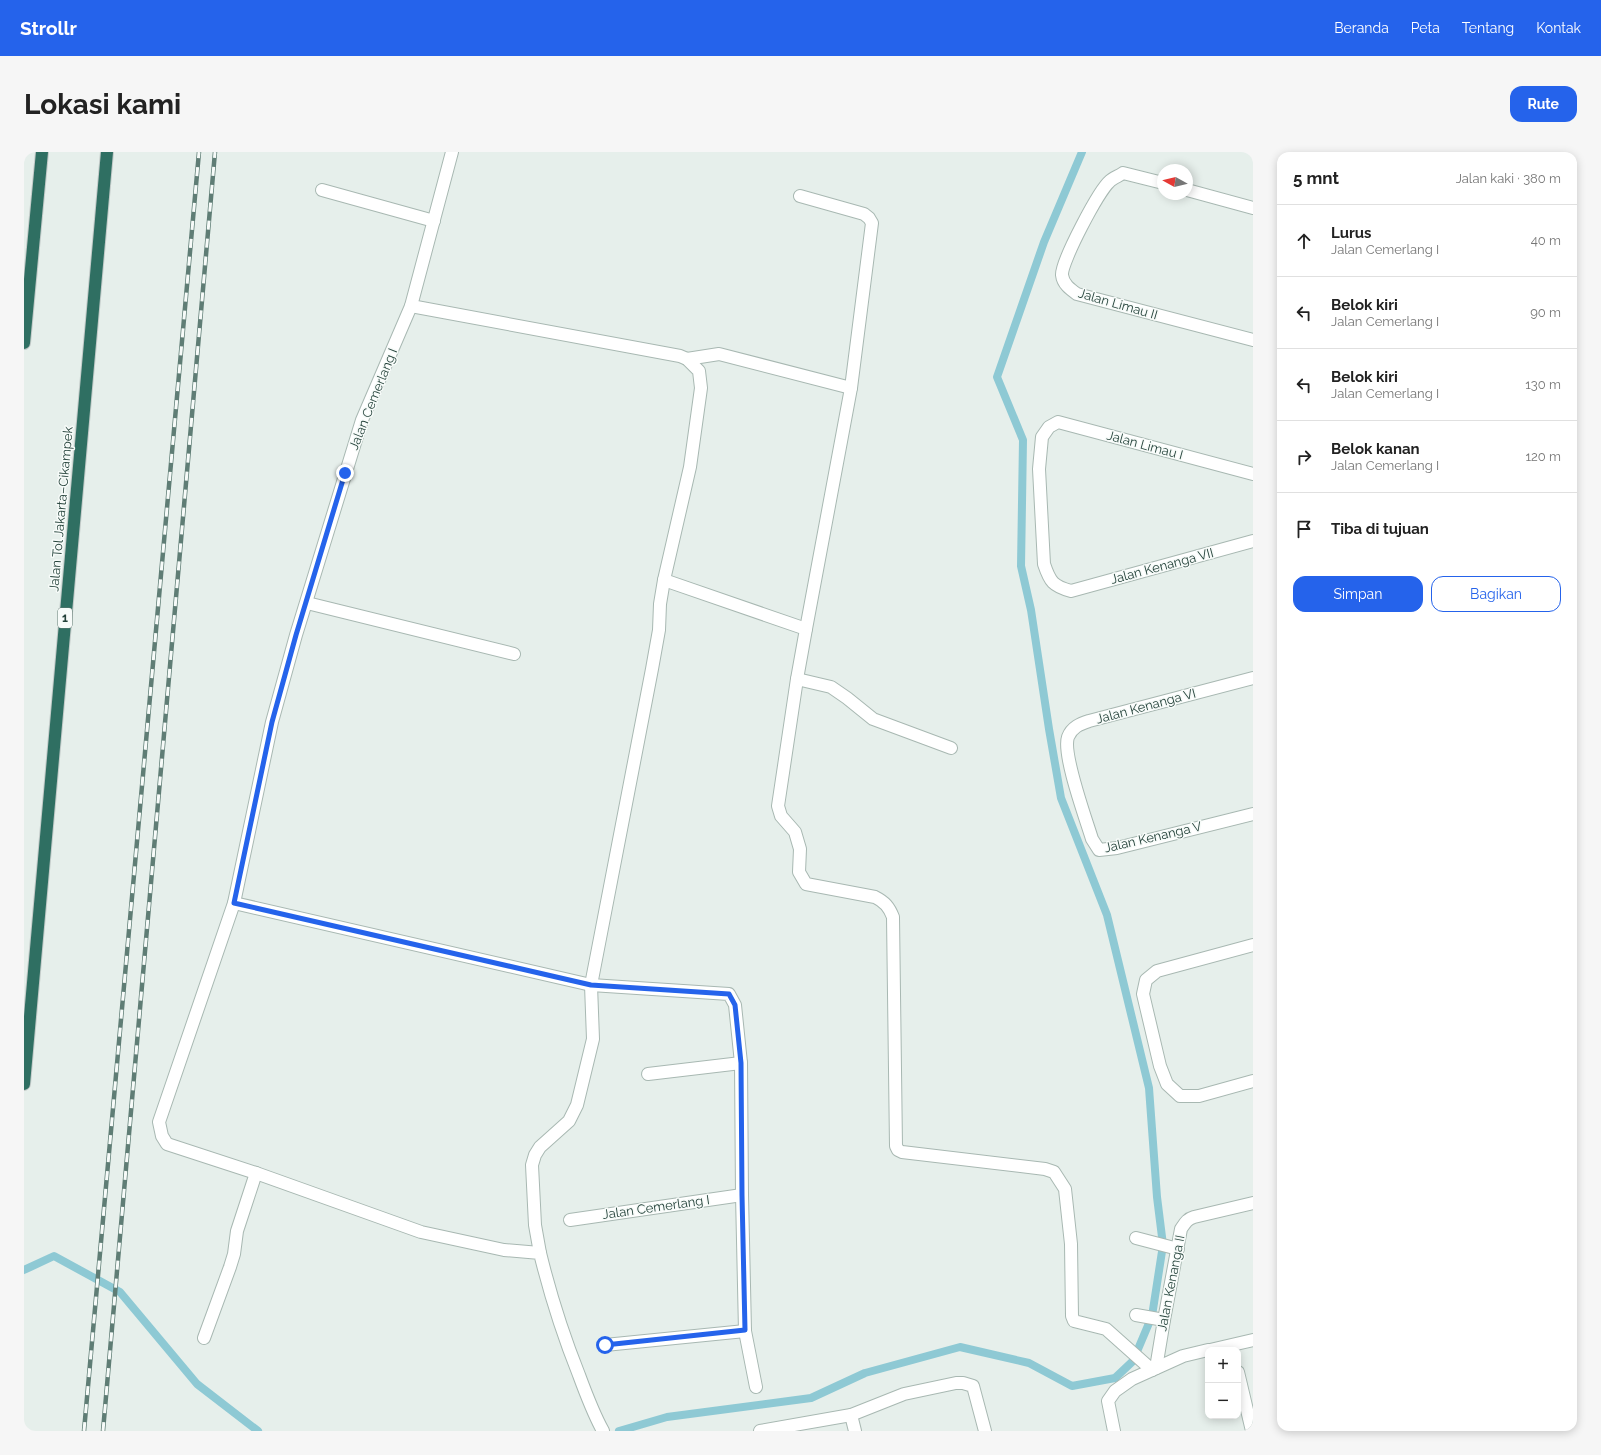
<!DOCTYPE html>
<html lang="id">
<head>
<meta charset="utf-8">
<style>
  body { margin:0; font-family:Raleway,sans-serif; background:#f6f6f6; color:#222 }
  .controls { position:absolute; right:12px; bottom:12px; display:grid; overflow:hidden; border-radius:8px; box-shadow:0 2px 10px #0003 }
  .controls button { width:36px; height:36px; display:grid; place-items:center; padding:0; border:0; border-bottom:1px solid #e0e0e0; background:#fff; color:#222; font:20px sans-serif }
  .compass { position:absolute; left:1133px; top:12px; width:36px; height:36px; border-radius:50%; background:#fff; box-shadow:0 2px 10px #0003; rotate:278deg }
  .stop { position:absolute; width:12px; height:12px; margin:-9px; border:3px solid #2563eb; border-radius:50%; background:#fff }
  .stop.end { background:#2563eb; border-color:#fff; box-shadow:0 1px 4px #0008 }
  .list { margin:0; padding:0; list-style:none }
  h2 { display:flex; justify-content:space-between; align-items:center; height:52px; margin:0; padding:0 16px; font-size:17px }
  h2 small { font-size:13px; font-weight:400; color:#767676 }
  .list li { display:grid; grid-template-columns:26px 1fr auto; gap:12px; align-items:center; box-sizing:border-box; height:72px; padding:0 16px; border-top:1px solid #e0e0e0 }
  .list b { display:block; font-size:15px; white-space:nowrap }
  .list p { margin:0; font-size:13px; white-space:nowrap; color:#767676 }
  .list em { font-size:13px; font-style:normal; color:#767676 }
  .actions { display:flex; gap:8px; padding:12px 16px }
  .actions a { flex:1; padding:9px 0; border:1px solid #2563eb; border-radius:12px; text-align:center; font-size:14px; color:#2563eb }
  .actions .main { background:#2563eb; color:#fff }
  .icon { flex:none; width:22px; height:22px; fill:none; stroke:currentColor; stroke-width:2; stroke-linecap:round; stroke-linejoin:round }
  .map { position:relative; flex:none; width:1229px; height:1279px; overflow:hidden; border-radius:12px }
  header { display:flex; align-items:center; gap:24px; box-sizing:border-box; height:56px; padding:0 20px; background:#2563eb; color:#fff }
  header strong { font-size:19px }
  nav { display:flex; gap:22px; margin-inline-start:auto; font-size:14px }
  .intro { display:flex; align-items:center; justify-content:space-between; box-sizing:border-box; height:96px; padding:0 24px }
  h1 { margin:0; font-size:28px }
  .button { padding:10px 18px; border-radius:12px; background:#2563eb; color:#fff; font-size:14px; font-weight:700 }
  main { display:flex; gap:24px; padding:0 24px }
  aside { flex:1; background:#fff; border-radius:12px; box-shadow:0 2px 10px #0003 }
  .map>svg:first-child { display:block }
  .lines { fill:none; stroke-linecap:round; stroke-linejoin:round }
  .stream { stroke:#8ec9d4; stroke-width:8 }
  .lane-casing { stroke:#a8b8b2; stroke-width:14 }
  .street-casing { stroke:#a8b8b2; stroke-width:14 }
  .highway-casing { stroke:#c2cac8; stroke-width:14 }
  .lane { stroke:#fff; stroke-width:12 }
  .street { stroke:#fff; stroke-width:12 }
  .highway { stroke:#2f6f62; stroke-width:12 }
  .rail-casing { stroke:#5f7d75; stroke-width:4.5 }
  .rail { stroke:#f7fbf9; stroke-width:3; stroke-dasharray:9; stroke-linecap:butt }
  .route { stroke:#2563eb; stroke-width:5 }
  .labels { text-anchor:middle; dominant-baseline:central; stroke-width:3; stroke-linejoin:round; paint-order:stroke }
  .shield { fill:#f7fbf9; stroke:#637a73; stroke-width:1 }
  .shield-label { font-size:12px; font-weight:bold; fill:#24423a }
  .street-label { font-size:13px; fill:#24423a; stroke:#f7fbf9 }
</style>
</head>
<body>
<header>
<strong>Strollr</strong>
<nav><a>Beranda</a><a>Peta</a><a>Tentang</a><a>Kontak</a></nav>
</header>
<div class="intro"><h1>Lokasi kami</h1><a class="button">Rute</a></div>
<main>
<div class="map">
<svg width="1229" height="1279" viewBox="0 0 1229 1279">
  <rect width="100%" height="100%" fill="#e6efeb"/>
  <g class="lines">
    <!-- stream -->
    <g class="stream">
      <path d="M 0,1118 L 30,1104 L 96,1140 L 173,1232 L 234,1279"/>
      <path d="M 595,1279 L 643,1265 L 787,1246 L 841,1221 L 936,1195 L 1005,1211 L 1048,1234 L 1091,1226 L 1109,1209 L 1128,1164 L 1139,1093 L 1133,1045 L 1125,936 L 1083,763 L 1037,646 L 1025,577 L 1007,458 L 997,414 L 999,288 L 973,225 L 1020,90 L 1058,0"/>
    </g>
    <!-- lane casing -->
    <g class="lane-casing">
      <g id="lane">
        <path d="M 1112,1086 L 1154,1097"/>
        <path d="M 1112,1163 L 1140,1168"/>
      </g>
    </g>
    <!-- street casing -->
    <g class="street-casing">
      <g id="street">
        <path d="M 428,0 L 387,154 L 338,268 L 272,483 L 248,570 L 210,751 L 135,970 L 138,984 L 143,992 L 232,1021 L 397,1080 L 480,1098 L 516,1101 C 526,1142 539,1183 555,1223 C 562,1242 569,1261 579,1279"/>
        <path d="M 1139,31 L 1099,21 C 1095,24 1089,26 1086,29 C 1075,38 1037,110 1038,123 C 1039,132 1046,137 1053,142 L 1229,188"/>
        <path d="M 298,38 L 410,69"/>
        <path d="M 1163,38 L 1229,56"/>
        <path d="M 776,44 L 840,62 L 845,66 L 848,71 L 827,236 L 782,477"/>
        <path d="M 387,154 L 656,204 L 663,207 L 675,219 L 677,236 L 666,315 L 640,428 L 636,452 L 635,478 L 628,517 L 567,833 L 569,887 L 553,953 L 545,969 L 516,995 L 511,1003 L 508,1013 L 511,1073 L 516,1101"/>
        <path d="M 663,207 L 695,202 L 827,236"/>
        <path d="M 1229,322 L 1034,270 L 1025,275 L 1018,285 L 1015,317 L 1020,412 C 1026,430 1029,434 1047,439 L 1229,389"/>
        <path d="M 640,428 L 782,477 L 773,527 L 754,654 L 757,664 L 771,680 L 776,697 L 775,720 L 782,732 L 851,745 C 861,750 865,755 869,765 L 872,994 L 874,998 L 878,1000 L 1021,1017 L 1030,1020 L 1041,1037 L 1047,1092 L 1048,1164 L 1050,1169 L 1082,1177 L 1128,1218"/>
        <path d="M 283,451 L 490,502"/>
        <path d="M 1229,526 L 1065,569 C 1056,572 1048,575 1044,585 C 1038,602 1062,667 1068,687 L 1075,698 L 1093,696 L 1229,662"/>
        <path d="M 773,527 L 807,535 L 823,546 L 849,567 L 927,596"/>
        <path d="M 210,751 L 567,833 L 705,842 L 711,853 L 717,911 L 718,1043 L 721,1179 L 732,1235"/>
        <path d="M 1229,793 L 1133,819 L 1122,828 L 1119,842 L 1136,914 L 1143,932 L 1156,944 L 1175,944 L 1229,929"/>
        <path d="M 624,922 L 717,911"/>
        <path d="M 546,1068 L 718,1043"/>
        <path d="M 180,1186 L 206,1115 L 210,1102 L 213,1079 L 232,1021"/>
        <path d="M 581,1193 L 721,1179"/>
        <path d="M 1186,1198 L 1229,1188"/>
        <path d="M 1132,1216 L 1140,1168 L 1157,1077 C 1161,1071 1163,1067 1170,1065 L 1229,1051"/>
        <path d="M 1214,1220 L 1228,1279"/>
        <path d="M 827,1263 L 831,1279"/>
        <path d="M 736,1279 L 827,1263 L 880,1242 L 932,1231 L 939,1231 L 949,1234 L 961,1279"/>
        <path d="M 1090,1279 L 1084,1249 L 1091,1239 L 1108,1227 L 1159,1204 L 1184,1198"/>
      </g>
    </g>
    <!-- highway casing -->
    <g class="highway-casing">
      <g id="highway">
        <path d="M 0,191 L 18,0"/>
        <path d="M 0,932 L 83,0"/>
      </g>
    </g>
    <!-- lane -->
    <use href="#lane" class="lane"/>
    <!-- street -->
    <use href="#street" class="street"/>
    <!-- highway -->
    <use href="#highway" class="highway"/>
    <!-- rail casing -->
    <g class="rail-casing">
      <g id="rail">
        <path d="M 60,1279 L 175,0"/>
        <path d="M 79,1279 L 191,0"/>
      </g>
    </g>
    <!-- rail -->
    <use href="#rail" class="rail"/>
  </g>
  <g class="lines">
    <!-- route -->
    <path class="route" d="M 321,321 L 272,483 L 248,570 L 210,751 L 567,833 L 705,842 L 711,853 L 717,911 L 718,1043 L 721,1178 L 581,1193"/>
  </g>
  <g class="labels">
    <!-- shield labels -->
    <rect class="shield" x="34" y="456" width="14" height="20" rx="3"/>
    <g class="shield-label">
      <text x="41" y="466">1</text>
    </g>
    <!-- street labels -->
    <g class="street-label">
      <text transform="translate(1094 152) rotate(16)">Jalan Limau II</text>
      <text transform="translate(349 247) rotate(-68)">Jalan Cemerlang I</text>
      <text transform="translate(1121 293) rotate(15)">Jalan Limau I</text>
      <text transform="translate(37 357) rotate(-85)">Jalan Tol Jakarta–Cikampek</text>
      <text transform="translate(1138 414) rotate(-15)">Jalan Kenanga VII</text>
      <text transform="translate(1122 554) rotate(-15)">Jalan Kenanga VI</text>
      <text transform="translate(1129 685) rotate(-13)">Jalan Kenanga V</text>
      <text transform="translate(632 1055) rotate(-8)">Jalan Cemerlang I</text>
      <text transform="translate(1147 1131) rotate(-79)">Jalan Kenanga II</text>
    </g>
  </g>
</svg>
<div class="controls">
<button>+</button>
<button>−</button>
</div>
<svg class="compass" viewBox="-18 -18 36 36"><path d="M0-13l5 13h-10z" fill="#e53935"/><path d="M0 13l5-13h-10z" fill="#767676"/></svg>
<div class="stop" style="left:581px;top:1193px"></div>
<div class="stop end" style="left:321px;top:321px"></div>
</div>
<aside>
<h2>5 mnt<small>Jalan kaki · 380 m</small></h2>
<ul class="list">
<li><svg class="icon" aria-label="ahead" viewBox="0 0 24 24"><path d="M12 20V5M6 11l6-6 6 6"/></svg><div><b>Lurus</b><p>Jalan Cemerlang I</p></div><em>40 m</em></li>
<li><svg class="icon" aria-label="left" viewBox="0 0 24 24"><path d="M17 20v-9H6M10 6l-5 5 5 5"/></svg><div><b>Belok kiri</b><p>Jalan Cemerlang I</p></div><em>90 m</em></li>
<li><svg class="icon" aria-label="left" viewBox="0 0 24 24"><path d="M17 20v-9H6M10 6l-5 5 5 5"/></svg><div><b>Belok kiri</b><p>Jalan Cemerlang I</p></div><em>130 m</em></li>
<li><svg class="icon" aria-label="right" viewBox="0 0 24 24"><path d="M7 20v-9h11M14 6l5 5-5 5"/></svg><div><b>Belok kanan</b><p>Jalan Cemerlang I</p></div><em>120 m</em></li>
<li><svg class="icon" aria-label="arrive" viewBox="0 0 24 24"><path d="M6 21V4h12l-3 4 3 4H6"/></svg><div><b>Tiba di tujuan</b></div></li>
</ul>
<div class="actions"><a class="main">Simpan</a><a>Bagikan</a></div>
</aside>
</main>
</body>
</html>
